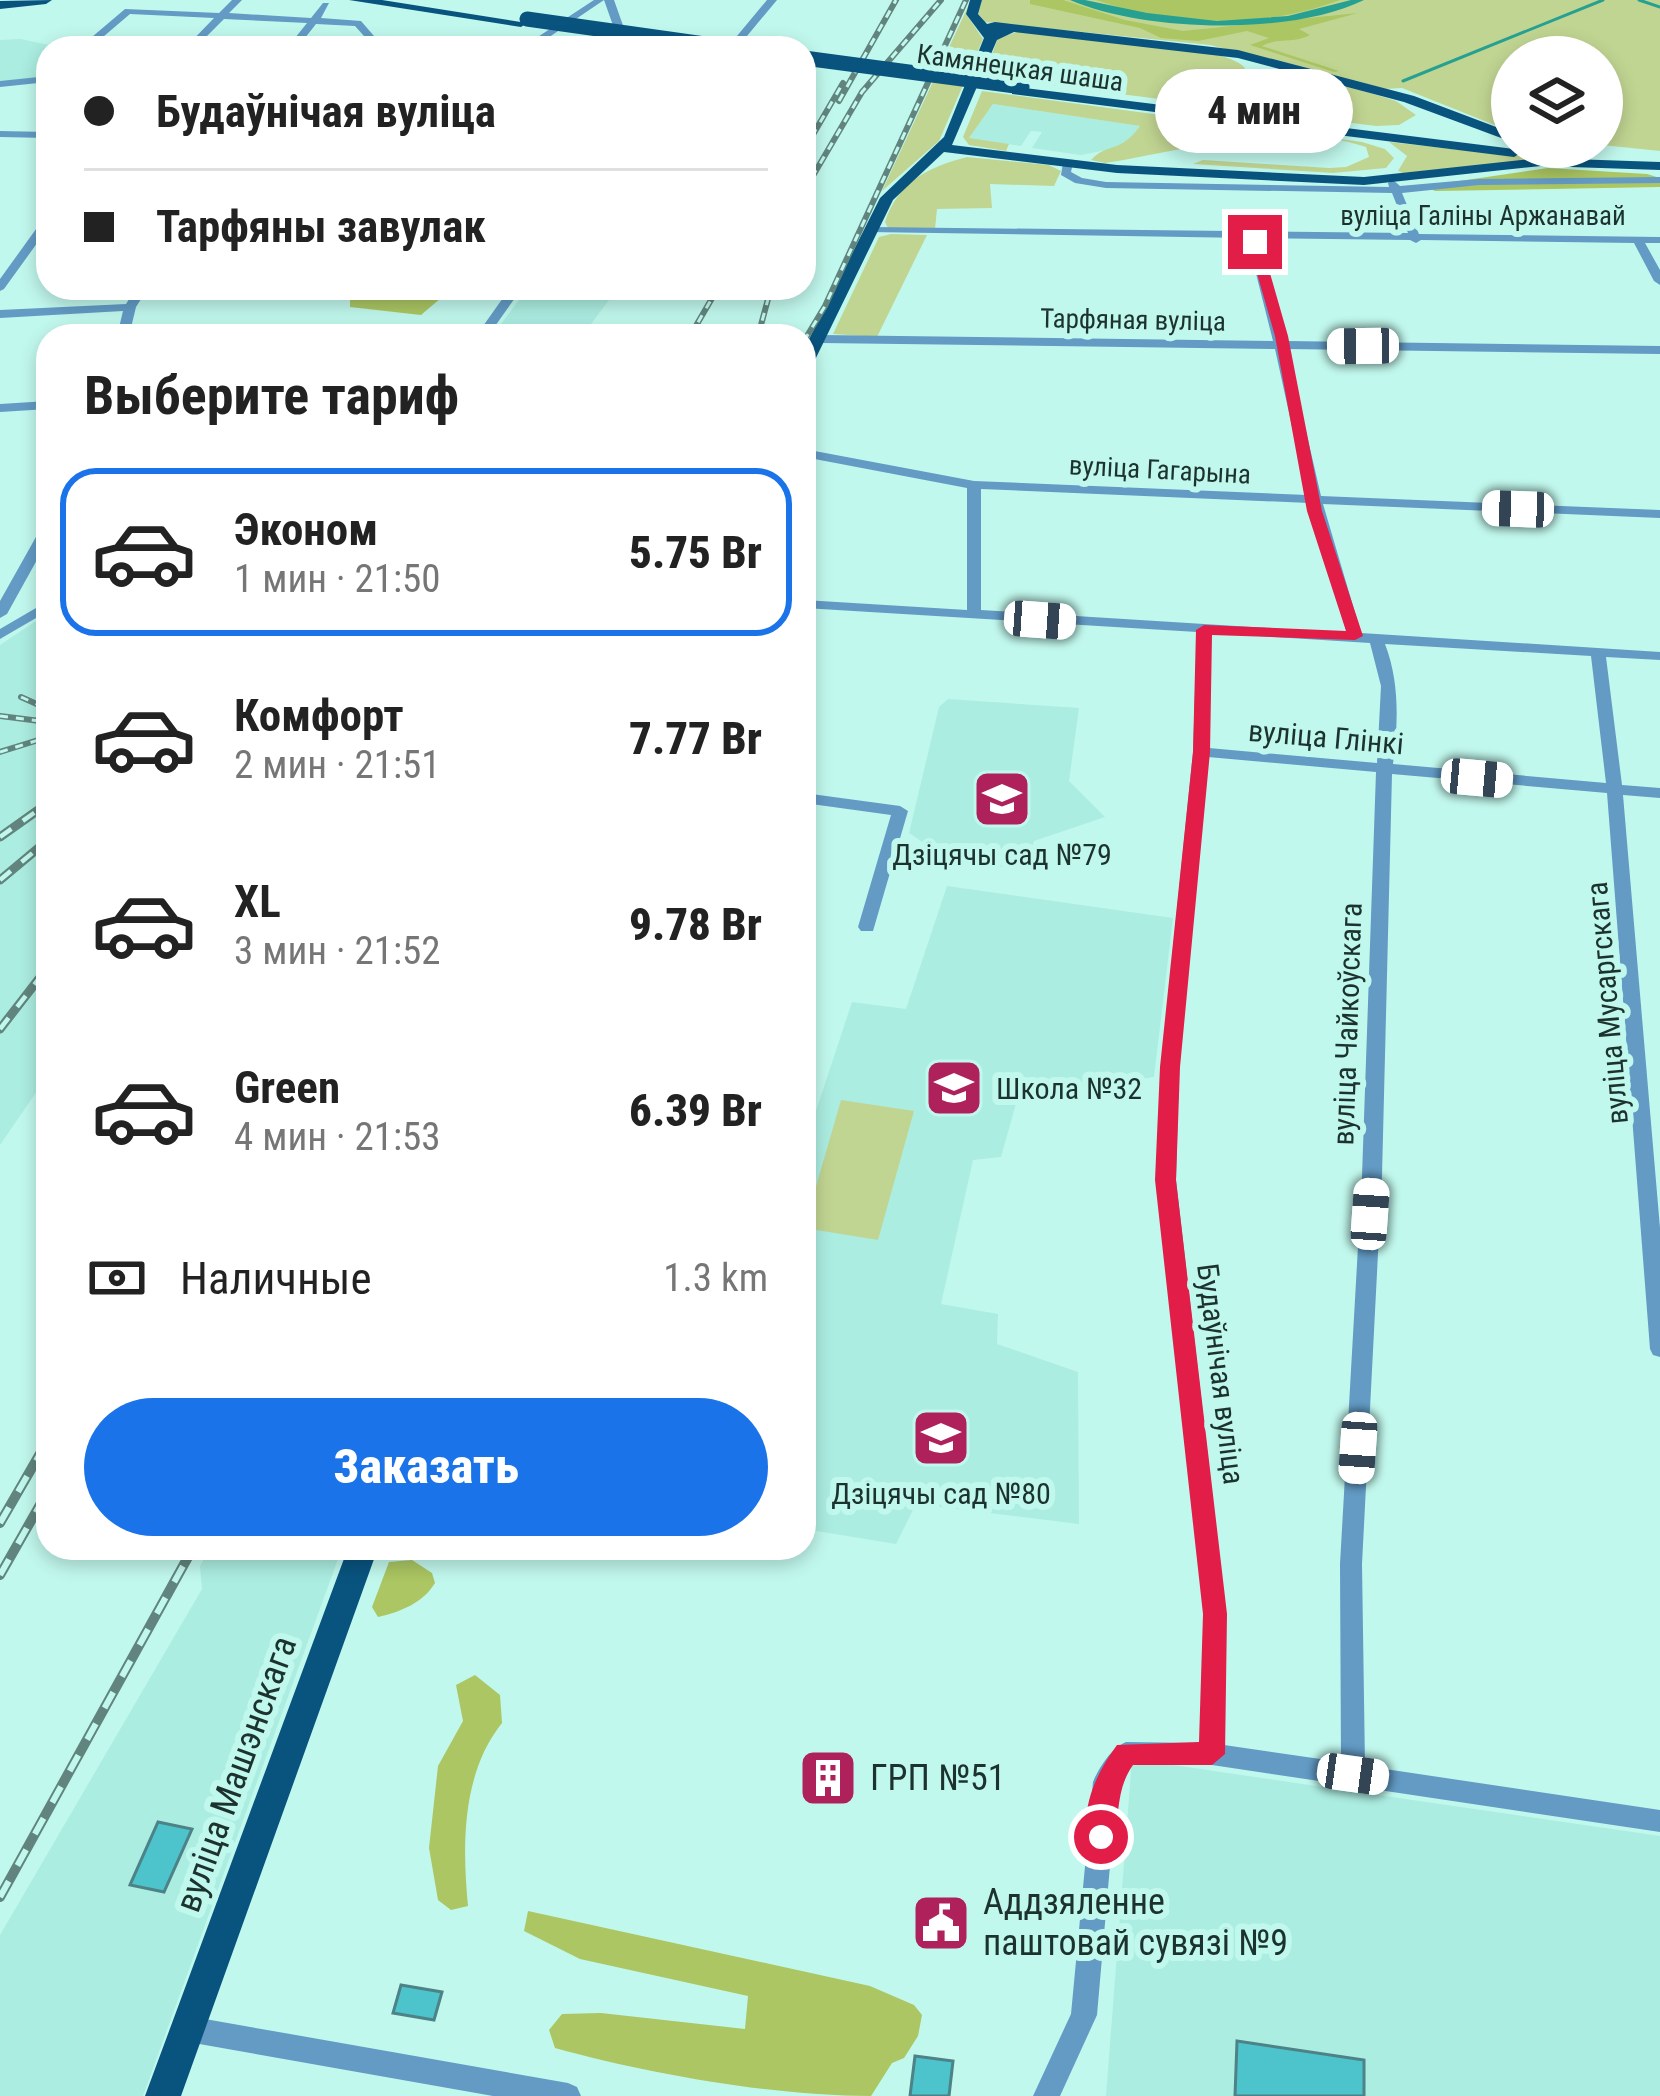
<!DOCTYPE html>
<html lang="ru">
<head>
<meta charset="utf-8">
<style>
	:root { --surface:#fff; --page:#f6f6f6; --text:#222; --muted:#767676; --line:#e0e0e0; --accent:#1a73e8 }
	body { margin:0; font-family:"Roboto Condensed",sans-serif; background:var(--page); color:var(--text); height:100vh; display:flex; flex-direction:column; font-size:45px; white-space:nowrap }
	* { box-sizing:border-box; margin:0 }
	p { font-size:39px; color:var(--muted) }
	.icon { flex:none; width:66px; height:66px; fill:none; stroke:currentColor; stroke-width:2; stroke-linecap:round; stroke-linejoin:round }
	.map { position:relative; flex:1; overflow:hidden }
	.drawer { position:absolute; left:36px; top:324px; width:780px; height:1236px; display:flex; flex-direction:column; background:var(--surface); border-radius:36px; box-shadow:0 6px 18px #0003 }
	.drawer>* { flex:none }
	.top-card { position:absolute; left:36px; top:36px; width:780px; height:264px; border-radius:36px; box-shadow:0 6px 18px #0003; display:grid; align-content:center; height:264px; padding:0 48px; background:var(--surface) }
	.tools { position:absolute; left:1491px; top:36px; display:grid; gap:24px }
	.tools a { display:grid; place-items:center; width:132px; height:132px; border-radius:50%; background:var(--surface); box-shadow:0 6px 18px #0003; font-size:60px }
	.end { position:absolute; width:54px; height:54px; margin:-27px; border:15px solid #e11d48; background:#fff; box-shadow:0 0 0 6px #fff }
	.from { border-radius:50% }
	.bubble { position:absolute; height:84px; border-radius:42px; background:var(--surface); box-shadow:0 6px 18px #0003; font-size:39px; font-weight:800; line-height:84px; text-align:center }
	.car { position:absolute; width:36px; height:72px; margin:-36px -18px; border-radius:15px; box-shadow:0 0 9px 3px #0007; background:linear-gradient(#fff 24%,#345 0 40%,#fff 0 76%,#345 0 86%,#fff 0) }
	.top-card b { display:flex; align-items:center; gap:42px; height:114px; font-size:45px }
	.top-card b+b { border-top:3px solid var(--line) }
	.top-card i { width:30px; height:30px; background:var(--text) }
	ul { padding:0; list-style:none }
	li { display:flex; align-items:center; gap:36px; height:168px; margin:0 24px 18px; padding:0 24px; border:6px solid transparent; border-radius:36px }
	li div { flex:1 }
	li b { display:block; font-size:45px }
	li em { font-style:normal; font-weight:800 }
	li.selected { border-color:var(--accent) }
	li>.icon { width:108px; height:108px; stroke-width:1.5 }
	h2 { padding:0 48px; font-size:54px; line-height:144px }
	.pay { display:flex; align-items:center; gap:30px; height:132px; padding:0 48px; font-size:45px }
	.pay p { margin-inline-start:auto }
	.primary-button { display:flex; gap:24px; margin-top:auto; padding:24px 48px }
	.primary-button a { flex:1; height:138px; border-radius:72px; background:var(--accent); color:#fff; font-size:48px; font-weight:800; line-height:138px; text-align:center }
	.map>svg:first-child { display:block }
</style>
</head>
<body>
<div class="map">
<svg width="1660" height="2096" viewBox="0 0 1660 2096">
	<rect width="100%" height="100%" fill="#c1f8ed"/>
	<path fill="#acede1" d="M21 39 63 48H48L45 79 0 81V40Z
		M993 104 1141 126 1122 147 1081 155 1032 148 1042 132 1031 131 1021 146 968 139Z
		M528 288H618L582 336H492Z
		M48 613V1075L0 1145V645Z
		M948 699 1079 708 1069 781 1105 817 1034 841 1025 870 949 860 909 833 939 707Z
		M947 886 1173 918 1154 1077 1017 1100 1001 1157 973 1160 941 1304 998 1314 997 1344 1078 1372 1079 1524 916 1504 896 1544 804 1529V1306L810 1284 804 1277V1147L852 1002 906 1009Z
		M210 1548H342L143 2096H0V1935L202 1589 200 1566Z
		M1132 1759 1660 1836V2096H1106Z"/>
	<path fill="#c1d592" d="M971 0 966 14 983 39 939 141 882 191Z
		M981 0H1660V151L1602 145V57H1512V132L1402 88 1384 89 1210 45 985 22 976 11Z
		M1020 31C1060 35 1224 42 1245 68L1224 91 1259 98 1257 102 1304 110 1348 86 1396 101 1416 115 1399 125 1376 126 992 78 998 66H1009L1012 59 991 57 998 38Z
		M982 91 1362 142 1385 149 1394 158 1386 168 1333 173 1193 164 1203 160 1329 168 1346 167 1369 157 1366 147C1283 119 1188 150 1105 163L1091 160C1108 142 1120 154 1140 126L993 104 969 138 1009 144 1006 151 969 145 963 137Z
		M1389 142 1543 159 1403 173 1398 171 1407 156Z
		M967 157 1049 165 1061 171 1054 186 990 184 992 208 937 209 935 229 888 228 885 222C898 182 928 167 967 157Z
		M891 234 927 235 877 337 833 334 879 237Z
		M841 1100 914 1111 878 1240 804 1228Z"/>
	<path fill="#abc662" d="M1030 0H1063L1125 20 1183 31 1358 13 1299 29 1310 35C1294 44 1278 37 1262 46L1339 71 1334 72 1250 45 1269 38 1247 31 1198 41 1161 38 1140 28 1030 4Z
		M1096 0H1340C1263 29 1174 27 1096 0Z
		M1548 168 1647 174 1660 178V187L1435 191 1425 186Z
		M355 288 429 291 441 298 421 315 350 307V292Z
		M412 1560 432 1573 435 1583C423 1603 400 1612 378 1617L372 1607 389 1562Z
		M475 1675 500 1695 502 1723C462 1773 462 1844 468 1906L451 1910 438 1900 429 1848 438 1766 463 1721 456 1685Z
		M528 1911 870 1986 914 2005 922 2015 918 2036 904 2058 892 2063 871 2096C773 2096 649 2074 555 2048L549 2030 562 2014 601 2013 745 2029 748 1996 580 1959 524 1931Z"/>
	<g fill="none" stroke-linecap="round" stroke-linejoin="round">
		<path stroke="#28a091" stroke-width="3" d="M1639 0 1660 7
			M1403 81 1603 0"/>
		<path fill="#28a091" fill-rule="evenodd" d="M1070 0H1085L1147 13 1217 21 1288 16 1351 0H1364C1291 36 1144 32 1070 0Z"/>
	</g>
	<path fill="#4dc3cb" stroke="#4d8287" stroke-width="3" d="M158 1822 192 1829 164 1892 130 1885Z
		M401 1985 442 1992 434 2020 393 2013Z
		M1237 2041 1364 2060V2096H1235Z
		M915 2056 953 2061 949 2096H910Z"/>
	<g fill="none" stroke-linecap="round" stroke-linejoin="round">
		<path fill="#639bc5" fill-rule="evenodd" d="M232 0H242L229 13 311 18 323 3H329L321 18 361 21 374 36V48H364V36L355 26 316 24 297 48H287L307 23 224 19 195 48H185L214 18 130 14 90 48H79L125 9 219 13Z
			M594 0H614L631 48H621L604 0 533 48H521Z
			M767 0H777L737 48H727Z
			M48 76V82L0 87V81Z
			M0 131 48 132V138L0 137Z
			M1068 160 1073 163 1071 172 1082 178 1106 182 1389 187 1388 183 1393 180 1400 186 1479 179 1660 177V183L1479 185 1402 193 1419 234 1660 237V243H1645L1660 270V285L1654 281 1634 243 1421 240 1416 243 1410 240 1259 238 1286 341 1660 346V354L1287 349 1321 496 1660 510V518L1323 504 1361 633 1660 652V660L1606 657 1622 785 1660 788V798L1623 795 1660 1228V1357L1653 1355 1650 1349 1607 793 1392 774 1382 1176 1362 1564 1365 1766 1660 1810V1832L1212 1765 1132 1764 1117 1785 1097 2015 1060 2096H1033L1071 2014 1093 1782C1099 1768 1111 1748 1126 1742L1200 1743 1204 1614 1156 1180 1161 1067 1193 752 1197 632 804 608V600L967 610V488L804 457V449L974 481 1307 495 1275 349 821 343 815 339 821 335 1273 341 1247 238 869 232V228L873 227 1408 233 1392 193 1106 188 1075 183 1061 175 1063 163ZM981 489 1309 503 1347 633 981 610ZM1211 633 1370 643 1381 686 1377 763 1209 748ZM1385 644 1591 656 1606 783 1393 764C1398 724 1400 683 1385 644ZM1208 757 1376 772 1362 1176 1340 1564 1341 1762 1224 1745 1226 1614 1176 1180 1179 1067Z
			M48 217V228L4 289 0 291V279L44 218Z
			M136 288H148L136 307 129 336H117L123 311 0 318V310L126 304Z
			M510 288H522L488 336H476Z
			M48 401V409L0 412V404Z
			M48 524V540L7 614 0 618V601L41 528Z
			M48 601V611L0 639V629Z
			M804 793 900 806 908 811 873 931H861L858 927 891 815 804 803Z
			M188 2016 568 2083 577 2087 581 2096H493L188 2042 179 2038 175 2029 179 2020Z"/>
		<path fill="#09547f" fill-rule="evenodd" d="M52 0 46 4 0 9V1Z
			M349 0H382L527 23 521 27Z
			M970 0H982L978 14 987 24 995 22 1238 50 1414 96 1512 133V142L1404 102 1238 58 1014 32 997 40 952 145 1117 165 1364 177 1541 158 1660 162V170L1541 166 1364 185 1117 173 944 152 893 200 812 366 804 371V349L880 198 944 137 984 38 966 14Z
			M1017 87 1514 149 1521 153 1514 157 1012 94V88Z
			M348 1548H378L181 2096H145Z"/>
		<g stroke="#61857e" stroke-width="6">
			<path id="rail-far2" d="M839 101 896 0
				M804 150 843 83
				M804 191 862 92 941 0
				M690 336 718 288
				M758 336 771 288
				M804 341 825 306 966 0
				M21 697 48 709
				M0 716 48 722
				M0 752 48 737"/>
		</g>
		<g stroke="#61857e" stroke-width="9">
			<path id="rail-far1" d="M0 837 48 803
				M0 880 48 840
				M0 1029 48 967"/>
		</g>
		<g stroke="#61857e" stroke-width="10">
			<path id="rail" d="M0 1523 48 1440
				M0 1575 48 1491
				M0 1897 193 1548"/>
		</g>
		<use href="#rail-far2" stroke="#c1f8ed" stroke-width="3" stroke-dasharray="8" stroke-linecap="butt"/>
		<use href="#rail-far1" stroke="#c1f8ed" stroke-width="4.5" stroke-dasharray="14" stroke-linecap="butt"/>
		<use href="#rail" stroke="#c1f8ed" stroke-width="6" stroke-dasharray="18" stroke-linecap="butt"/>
		<path stroke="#09547f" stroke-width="15" d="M527 19 733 48
			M804 58 1022 87"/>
	</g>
	<path fill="#e11d48" d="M1255 238 1261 242 1288 336 1322 511 1363 636 1355 640 1212 635 1210 752 1180 1067 1176 1180 1227 1614 1225 1754 1212 1765H1133C1114 1792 1122 1817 1110 1846L1101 1849 1091 1846C1077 1812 1097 1772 1117 1745L1199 1742 1203 1614 1155 1180 1160 1067 1193 752 1196 630 1204 625 1346 631 1307 511 1275 336 1248 242Z"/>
	<defs>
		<g id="school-square" transform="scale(3)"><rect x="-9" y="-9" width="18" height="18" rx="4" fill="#ae215b" stroke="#c1f8ed"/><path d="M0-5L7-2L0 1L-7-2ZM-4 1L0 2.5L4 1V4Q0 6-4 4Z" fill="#fff"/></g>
		<g id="building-square" transform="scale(3)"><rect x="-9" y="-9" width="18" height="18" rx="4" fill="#ae215b" stroke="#c1f8ed"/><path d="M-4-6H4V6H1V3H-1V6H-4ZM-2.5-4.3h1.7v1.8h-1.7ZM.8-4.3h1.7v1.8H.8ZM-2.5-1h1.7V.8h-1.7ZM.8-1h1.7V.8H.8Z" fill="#fff"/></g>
		<g id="civic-square" transform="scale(3)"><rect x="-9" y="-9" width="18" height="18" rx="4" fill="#ae215b" stroke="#c1f8ed"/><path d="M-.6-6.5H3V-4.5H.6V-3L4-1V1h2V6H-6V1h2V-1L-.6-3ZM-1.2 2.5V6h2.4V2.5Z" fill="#fff"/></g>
	</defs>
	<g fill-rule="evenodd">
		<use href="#school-square" x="1002" y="799"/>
		<use href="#school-square" x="954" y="1088"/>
		<use href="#school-square" x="941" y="1438"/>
		<use href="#building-square" x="828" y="1778"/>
		<use href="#civic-square" x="941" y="1923"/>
	</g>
	<g text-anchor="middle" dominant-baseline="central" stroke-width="12" stroke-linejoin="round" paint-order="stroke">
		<g font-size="27" fill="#1c322e" stroke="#c1f8ed">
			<text transform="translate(1020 68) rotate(8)">Камянецкая шаша</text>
			<text x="1483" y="216">вуліца Галіны Аржанавай</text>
			<text transform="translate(1133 320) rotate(1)">Тарфяная вуліца</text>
			<text transform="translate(1160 470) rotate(3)">вуліца Гагарына</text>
		</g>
		<g font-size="30" fill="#1c322e" stroke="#c1f8ed">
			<text transform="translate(1326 737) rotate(5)">вуліца Глінкі</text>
			<text transform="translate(1607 1003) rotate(-95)">вуліца Мусаргскага</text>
			<text transform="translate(1347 1024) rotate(-88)">вуліца Чайкоўскага</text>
			<text transform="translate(1221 1374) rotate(83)">Будаўнічая вуліца</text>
		</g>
		<g font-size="30" fill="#1c322e" stroke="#c1f8ed">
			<text x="1002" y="854">Дзіцячы сад №79</text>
			<text x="996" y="1088" text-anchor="start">Школа №32</text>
			<text x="941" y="1493">Дзіцячы сад №80</text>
		</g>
		<g font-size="36" fill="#1c322e" stroke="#c1f8ed">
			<text transform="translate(236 1774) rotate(-70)">вуліца Машэнскага</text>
		</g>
		<g font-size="36" fill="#1c322e" stroke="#c1f8ed" text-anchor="start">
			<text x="870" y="1778">ГРП №51</text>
			<text x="983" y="1902">Аддзяленне<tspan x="983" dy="41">паштовай сувязі №9</tspan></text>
		</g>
	</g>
</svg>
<div class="tools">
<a><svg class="icon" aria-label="layers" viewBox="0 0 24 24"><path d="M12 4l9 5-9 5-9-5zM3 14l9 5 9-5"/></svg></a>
</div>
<i class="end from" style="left:1101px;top:1837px"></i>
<i class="end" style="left:1255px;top:242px"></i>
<div class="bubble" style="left:1155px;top:69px;width:198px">4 мин</div>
<i class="car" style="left:1363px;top:346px;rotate:269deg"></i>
<i class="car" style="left:1518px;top:509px;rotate:272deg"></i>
<i class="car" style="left:1040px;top:620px;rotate:94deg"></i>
<i class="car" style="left:1477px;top:778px;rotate:95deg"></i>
<i class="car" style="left:1370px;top:1214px;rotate:4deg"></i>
<i class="car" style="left:1358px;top:1448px;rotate:184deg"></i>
<i class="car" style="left:1353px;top:1774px;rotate:98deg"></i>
<div class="top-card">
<b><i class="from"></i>Будаўнічая вуліца</b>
<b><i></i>Тарфяны завулак</b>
</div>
<section class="drawer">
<h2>Выберите тариф</h2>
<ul>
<li class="selected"><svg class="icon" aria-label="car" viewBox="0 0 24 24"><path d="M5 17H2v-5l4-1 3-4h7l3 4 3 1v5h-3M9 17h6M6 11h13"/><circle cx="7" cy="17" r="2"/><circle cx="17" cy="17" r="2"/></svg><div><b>Эконом</b><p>1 мин · 21:50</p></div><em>5.75 Br</em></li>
<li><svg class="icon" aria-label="car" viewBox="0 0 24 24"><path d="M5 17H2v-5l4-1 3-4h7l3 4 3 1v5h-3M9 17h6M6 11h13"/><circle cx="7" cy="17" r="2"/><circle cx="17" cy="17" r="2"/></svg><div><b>Комфорт</b><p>2 мин · 21:51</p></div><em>7.77 Br</em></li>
<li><svg class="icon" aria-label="car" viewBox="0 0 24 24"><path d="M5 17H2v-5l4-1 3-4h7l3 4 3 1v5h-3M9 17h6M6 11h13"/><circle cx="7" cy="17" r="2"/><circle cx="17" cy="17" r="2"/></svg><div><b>XL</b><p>3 мин · 21:52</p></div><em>9.78 Br</em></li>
<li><svg class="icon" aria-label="car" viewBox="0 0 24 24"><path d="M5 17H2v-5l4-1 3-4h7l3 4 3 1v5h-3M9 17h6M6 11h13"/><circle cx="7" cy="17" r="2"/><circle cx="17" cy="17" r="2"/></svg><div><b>Green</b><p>4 мин · 21:53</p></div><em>6.39 Br</em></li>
</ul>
<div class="pay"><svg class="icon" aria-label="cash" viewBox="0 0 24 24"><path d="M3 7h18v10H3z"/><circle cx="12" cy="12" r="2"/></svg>Наличные<p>1.3 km</p></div>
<div class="primary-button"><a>Заказать</a></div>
</section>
</div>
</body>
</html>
